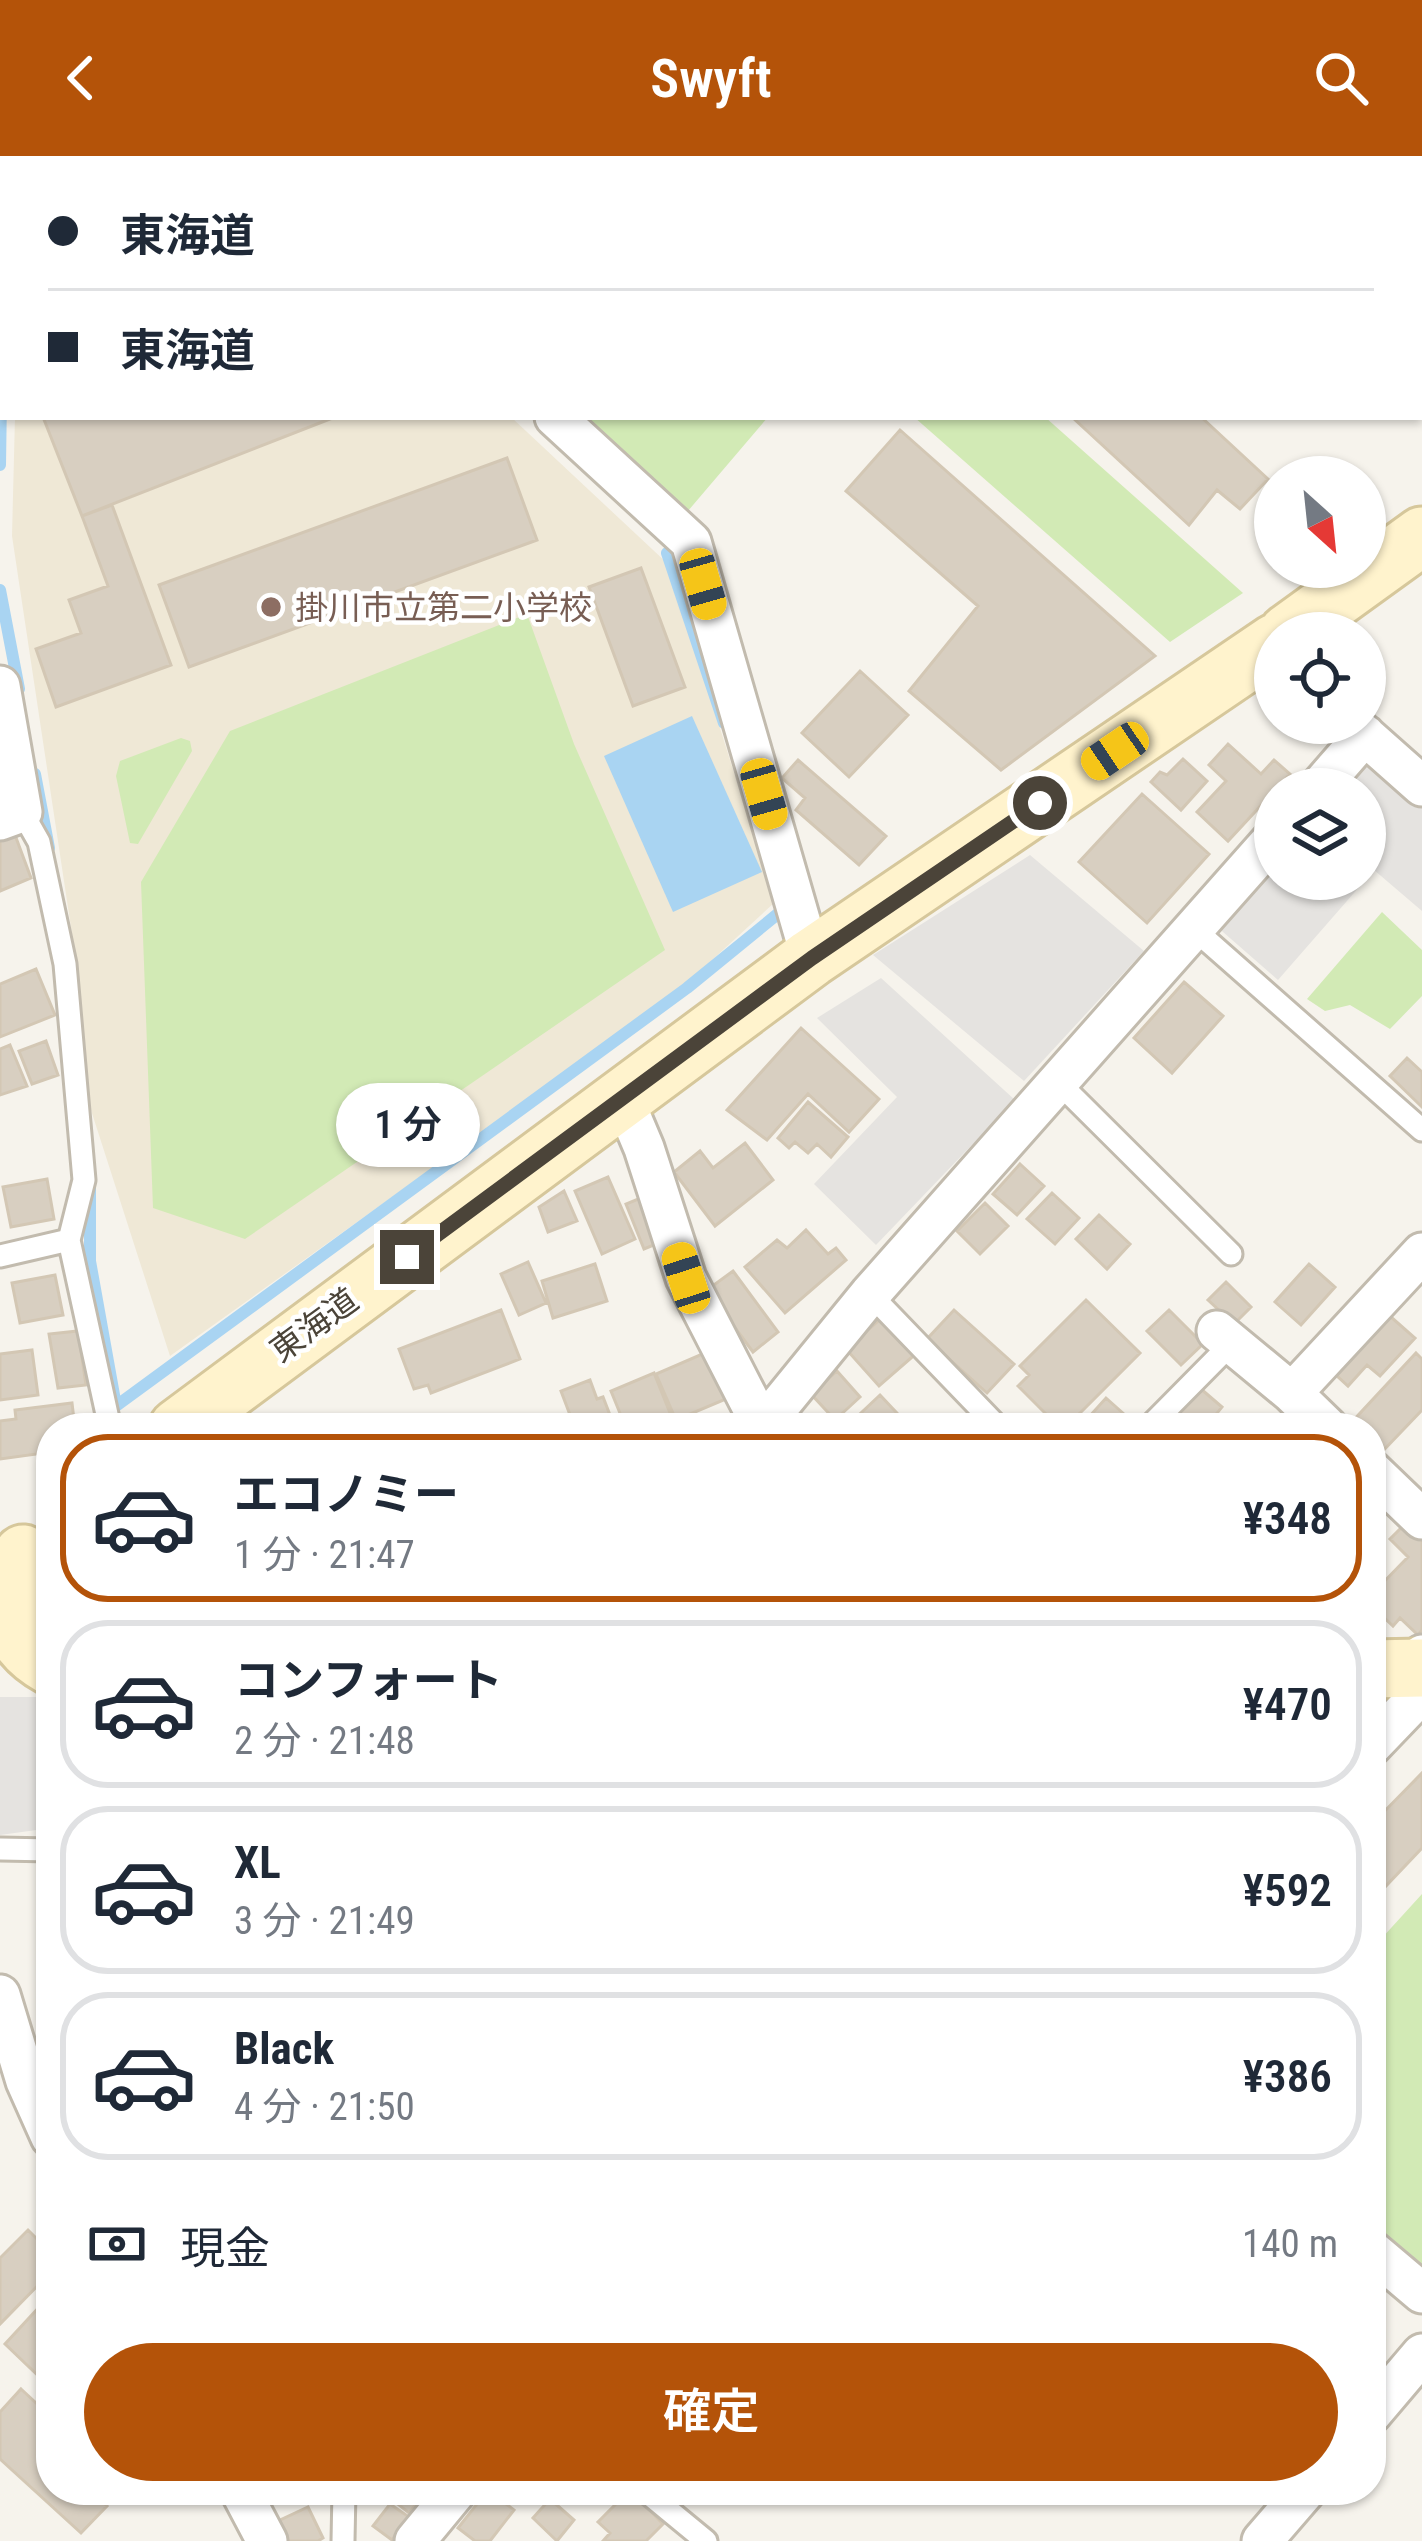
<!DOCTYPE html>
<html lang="ja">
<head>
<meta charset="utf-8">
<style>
	:root { --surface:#fff; --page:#f2f2f3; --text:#1f2937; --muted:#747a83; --line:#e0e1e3; --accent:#b45309 }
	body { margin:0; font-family:"Roboto Condensed","Noto Sans JP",sans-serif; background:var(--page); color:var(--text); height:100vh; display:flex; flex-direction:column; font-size:45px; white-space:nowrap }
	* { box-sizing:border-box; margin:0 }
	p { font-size:39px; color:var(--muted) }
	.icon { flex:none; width:66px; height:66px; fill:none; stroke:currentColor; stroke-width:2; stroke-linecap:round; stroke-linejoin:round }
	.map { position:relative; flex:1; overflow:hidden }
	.details { position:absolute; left:36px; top:1257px; width:1350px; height:1092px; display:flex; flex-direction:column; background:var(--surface); border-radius:48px; box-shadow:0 3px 9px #0004 }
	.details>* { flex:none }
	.hud { position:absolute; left:0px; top:0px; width:1422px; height:264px; box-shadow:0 3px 9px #0004; display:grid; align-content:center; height:264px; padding:0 48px; background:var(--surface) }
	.needle { width:78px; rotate:153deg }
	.tools { position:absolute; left:1254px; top:300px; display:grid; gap:24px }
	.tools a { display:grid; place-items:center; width:132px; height:132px; border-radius:50%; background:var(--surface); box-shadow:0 3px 9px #0004; font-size:60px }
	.end { position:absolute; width:54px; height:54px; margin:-27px; border:15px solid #4b4439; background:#fff; box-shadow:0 0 0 6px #fff }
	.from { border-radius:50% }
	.bubble { position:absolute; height:84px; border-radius:42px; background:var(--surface); box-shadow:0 3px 9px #0004; font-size:39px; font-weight:600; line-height:84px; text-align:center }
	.car { position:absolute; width:36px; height:72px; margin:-36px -18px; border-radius:15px; box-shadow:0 0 9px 3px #0007; background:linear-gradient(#f5c518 24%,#345 0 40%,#f5c518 0 76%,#345 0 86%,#f5c518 0) }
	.hud b { display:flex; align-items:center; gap:42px; height:114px; font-size:45px }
	.hud b+b { border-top:3px solid var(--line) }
	.hud i { width:30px; height:30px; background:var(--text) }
	ul { padding:21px 0 0; list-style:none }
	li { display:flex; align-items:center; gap:36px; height:168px; margin:0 24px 18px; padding:0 24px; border:6px solid var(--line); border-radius:48px }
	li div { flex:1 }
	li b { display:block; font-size:45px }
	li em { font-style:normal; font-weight:600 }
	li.on { border-color:var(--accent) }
	li>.icon { width:108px; height:108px; stroke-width:1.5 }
	.pay { display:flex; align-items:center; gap:30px; height:132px; padding:0 48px; font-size:45px }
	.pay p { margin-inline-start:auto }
	.button { display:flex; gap:24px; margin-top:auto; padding:24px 48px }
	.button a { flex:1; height:138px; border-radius:72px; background:var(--accent); color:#fff; font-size:48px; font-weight:600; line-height:138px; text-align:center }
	header { display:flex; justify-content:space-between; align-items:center; height:156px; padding:0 48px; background:var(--accent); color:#fff; font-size:54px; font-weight:600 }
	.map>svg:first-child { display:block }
</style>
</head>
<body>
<header><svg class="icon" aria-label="back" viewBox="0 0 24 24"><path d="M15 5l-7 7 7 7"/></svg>Swyft<svg class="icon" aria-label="search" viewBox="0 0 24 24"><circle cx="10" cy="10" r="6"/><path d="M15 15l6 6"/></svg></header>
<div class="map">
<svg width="1422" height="2385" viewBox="0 0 1422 2385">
	<rect width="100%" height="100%" fill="#f6f3ec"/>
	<path fill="#efe8d6" d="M15 261H511L668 408 775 746 674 839 170 1200 90 951 75 798 12 380Z"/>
	<path fill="#d2eab5" d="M578 261H768L682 362Z
		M914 261H1045L1243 437 1170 486Z
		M527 458 574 588 665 794 245 1083 153 1052 141 726 230 575Z
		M181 582 190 585 192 595 138 688 130 687 116 620 120 605Z
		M1382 756 1422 794V840L1390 873 1350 849 1325 855 1307 843Z
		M1422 1738V2120L1371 2074V1794Z"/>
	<path fill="#e5e3e0" d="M1366 596 1422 645V755L1374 714 1278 824 1215 769 1275 700V723H1365V633H1334Z
		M1030 699 1144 795 1024 925 873 799Z
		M881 822 1015 944 876 1089 814 1028 897 941 817 862Z
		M0 1541H49L51 1672 0 1679Z"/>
	<path fill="#a9d4f2" d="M692 560 762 716 673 756 604 600Z"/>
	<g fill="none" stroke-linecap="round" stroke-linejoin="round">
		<path stroke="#a9d4f2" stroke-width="12" d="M0 309 3 108
			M667 397 724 567
			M0 434 19 533
			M35 618 49 692
			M90 1027V1105L116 1250 687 832 785 752 783 746"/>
	</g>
	<path fill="#d8cfc1" stroke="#d3c7b4" stroke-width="3" d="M43 261H335L82 360Z
		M1072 261H1201L1268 323 1240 353 1217 334 1189 369Z
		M900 274 1155 500 1001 614 909 535 978 450 846 335Z
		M507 302 537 384 189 511 159 429Z
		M112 349 171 509 56 551 36 493 81 477 69 444 108 430 82 360Z
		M641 412 685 531 633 550 589 431Z
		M860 515 908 559 849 621 802 577Z
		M1228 588 1261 618 1274 604 1290 618 1228 685 1197 656 1226 625 1209 609Z
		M1183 603 1207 625 1181 654 1151 626 1160 616 1167 619Z
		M798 604 886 680 859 709 796 654 805 642 782 622Z
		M1142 638 1209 698 1147 767 1079 706Z
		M15 679 31 722 0 735V684Z
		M36 813 55 859 0 881V828Z
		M1184 826 1223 860 1172 917 1134 882Z
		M801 872 879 943 849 976 808 938 767 984 727 954Z
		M46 885 58 919 32 928 19 895Z
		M10 889 27 930 0 939V893Z
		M1407 902 1422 916V951L1390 920Z
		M808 946 848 981 831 1001 817 988 808 997 795 986 789 992 778 982Z
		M745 987 773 1024 715 1070 674 1016 700 995 713 1012Z
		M1020 1008 1044 1030 1017 1059 993 1038Z
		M608 1021 635 1083 602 1098 575 1035Z
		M47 1023 54 1063 11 1071 3 1031Z
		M564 1035 577 1065 548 1076 539 1051Z
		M1052 1037 1079 1062 1055 1088 1027 1063Z
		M648 1039 666 1084 644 1093 626 1048Z
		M985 1047 1008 1070 980 1098 957 1075Z
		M1099 1059 1130 1088 1107 1113 1076 1083Z
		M806 1074 828 1098 836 1092 846 1104 785 1157 745 1111 777 1084 787 1092Z
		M528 1106 546 1147 519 1159 501 1118Z
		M595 1108 607 1145 553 1162 542 1125Z
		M1309 1108 1335 1131 1301 1169 1275 1146Z
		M733 1115 778 1176 753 1196 707 1134Z
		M55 1119 63 1159 20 1167 12 1127Z
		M1226 1126 1251 1151 1234 1168 1208 1144Z
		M1086 1144 1140 1197 1065 1272H1060L1018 1230 1029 1219 1020 1210Z
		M501 1154 520 1203 431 1237 428 1229 414 1233 399 1193Z
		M954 1154 1014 1208 987 1237 927 1183Z
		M1169 1154 1203 1188 1181 1209 1147 1175Z
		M1383 1154 1415 1182 1380 1220 1367 1209 1348 1230 1324 1208Z
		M886 1158 919 1195 879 1230 846 1193Z
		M78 1175 86 1229 58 1232 49 1178Z
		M32 1194 38 1239 0 1244V1198Z
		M707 1196 726 1243 676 1264 656 1218Z
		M1416 1197 1422 1203V1254L1380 1298 1371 1290V1272H1352L1349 1269Z
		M837 1215 860 1241 835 1264 811 1238Z
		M654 1217 672 1262 647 1272H626L611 1235Z
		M590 1224 597 1243 603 1241 615 1272H575L561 1235Z
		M1194 1227 1222 1251 1205 1272H1184L1168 1258Z
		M880 1239 911 1272H845Z
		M1106 1242 1134 1267 1129 1272H1079Z
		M72 1247 75 1272H51V1296L0 1303V1265L16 1263 15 1254Z
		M1409 1364 1422 1376V1474L1418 1479 1400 1462 1393 1470 1371 1449V1439L1408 1401 1390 1383Z
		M1422 1617V1692L1384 1732 1371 1719V1669Z
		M28 2074 51 2097V2116L0 2168V2102Z
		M42 2148 51 2157V2232L5 2188Z
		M21 2233 51 2261V2334H94L92 2336 107 2350 81 2377 0 2303V2256Z
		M394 2334H412L421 2342 409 2357 389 2341Z
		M488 2334 514 2354 490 2385H475L458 2372Z
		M630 2334 663 2368 646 2385H603L610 2377 598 2366Z
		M550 2343 574 2364 557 2385 533 2362Z
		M390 2348 409 2361 392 2384 373 2370Z
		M308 2351 323 2382 318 2385H285L276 2366Z"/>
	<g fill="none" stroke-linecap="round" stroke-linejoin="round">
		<g stroke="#c2bbae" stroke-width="27">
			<path id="lane" d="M22 656 39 686 65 808 84 1024 69 1084
				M1194 773 1422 974
				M1058 926 1231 1098
				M0 1100 69 1084 110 1272
				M870 1138 999 1272
				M1148 1272 1232 1187
				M0 1693 51 1694
				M644 2334 706 2385
				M343 2385 344 2334"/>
		</g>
		<g stroke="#c2bbae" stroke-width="45">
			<path id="street" d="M289 0 290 3
				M83 3 87 0
				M0 57 3 55
				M555 261 691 386 811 802
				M0 530 22 656 0 664
				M1351 567 1422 630
				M1318 633 1365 579
				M623 942 644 992 686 1122 762 1270
				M1217 1175 1292 1237 1328 1272
				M1292 1237 1422 1097
				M761 1272 870 1138 1275 681
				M1371 1314 1422 1363
				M1371 1590 1417 1542 1411 1512 1422 1499
				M0 1839 26 1925 51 1981
				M1371 2094 1422 2137
				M1371 2258 1422 2198
				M240 2334 267 2385
				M415 2385 457 2334
				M1262 2385 1306 2334"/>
		</g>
		<g stroke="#d6c79b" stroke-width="63">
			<path id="secondary" d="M1261 0 1264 3
				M1419 138 1422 141
				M1288 477 1422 380
				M178 1272 811 802 1275 487
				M23 1398C0 1442 4 1484 51 1510
				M1371 1513 1422 1512"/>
		</g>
		<use href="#lane" stroke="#fff" stroke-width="21"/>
		<use href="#street" stroke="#fff" stroke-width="39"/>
		<use href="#secondary" stroke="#fff3cd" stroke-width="57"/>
	</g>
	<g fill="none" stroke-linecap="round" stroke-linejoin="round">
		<path stroke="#4b4439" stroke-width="15" d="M407 1101 812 802 1040 647"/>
	</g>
	<circle fill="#8d6e63" stroke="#fff" stroke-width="4.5" cx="271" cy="451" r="12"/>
	<g text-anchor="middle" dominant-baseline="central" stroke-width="9" stroke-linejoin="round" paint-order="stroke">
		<g font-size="33" fill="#785e54" stroke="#fff" text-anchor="start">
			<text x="295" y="451">掛川市立第二小学校</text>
		</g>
		<g font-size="33" fill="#4b4439" stroke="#fff">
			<text transform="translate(314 1169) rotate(-36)">東海道</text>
		</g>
	</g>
</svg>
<div class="tools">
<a><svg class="needle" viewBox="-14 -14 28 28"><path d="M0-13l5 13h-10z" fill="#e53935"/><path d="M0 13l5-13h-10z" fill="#747a83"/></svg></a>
<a><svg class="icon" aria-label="locate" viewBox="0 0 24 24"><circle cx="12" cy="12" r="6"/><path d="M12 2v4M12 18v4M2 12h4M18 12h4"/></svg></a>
<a><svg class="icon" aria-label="layers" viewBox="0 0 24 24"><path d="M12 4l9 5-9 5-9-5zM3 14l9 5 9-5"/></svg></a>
</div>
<i class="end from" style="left:1040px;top:647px"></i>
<i class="end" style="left:407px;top:1101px"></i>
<div class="bubble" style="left:336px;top:927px;width:144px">1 分</div>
<i class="car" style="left:703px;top:428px;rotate:164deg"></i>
<i class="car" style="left:1115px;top:595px;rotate:236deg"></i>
<i class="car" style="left:764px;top:638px;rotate:164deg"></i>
<i class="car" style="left:686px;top:1122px;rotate:342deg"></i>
<div class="hud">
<b><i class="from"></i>東海道</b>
<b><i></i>東海道</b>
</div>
<section class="details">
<ul>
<li class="on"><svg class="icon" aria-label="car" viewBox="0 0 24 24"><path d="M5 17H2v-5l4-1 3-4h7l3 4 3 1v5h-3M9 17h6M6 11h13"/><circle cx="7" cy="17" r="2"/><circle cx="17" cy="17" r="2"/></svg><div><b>エコノミー</b><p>1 分 · 21:47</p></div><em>¥348</em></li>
<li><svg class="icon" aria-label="car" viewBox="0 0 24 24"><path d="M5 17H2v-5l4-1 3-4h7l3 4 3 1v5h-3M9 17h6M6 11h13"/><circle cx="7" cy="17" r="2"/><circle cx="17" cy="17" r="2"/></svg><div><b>コンフォート</b><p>2 分 · 21:48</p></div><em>¥470</em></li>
<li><svg class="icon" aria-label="car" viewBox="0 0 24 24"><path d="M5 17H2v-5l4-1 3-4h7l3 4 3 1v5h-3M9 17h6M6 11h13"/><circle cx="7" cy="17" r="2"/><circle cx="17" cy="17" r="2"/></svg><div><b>XL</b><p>3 分 · 21:49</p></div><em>¥592</em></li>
<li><svg class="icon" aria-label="car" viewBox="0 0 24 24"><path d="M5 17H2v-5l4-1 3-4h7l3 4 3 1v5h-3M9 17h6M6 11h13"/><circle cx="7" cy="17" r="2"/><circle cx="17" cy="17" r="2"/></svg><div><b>Black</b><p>4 分 · 21:50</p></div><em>¥386</em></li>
</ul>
<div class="pay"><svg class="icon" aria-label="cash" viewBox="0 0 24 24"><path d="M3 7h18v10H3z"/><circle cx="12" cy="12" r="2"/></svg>現金<p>140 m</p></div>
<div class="button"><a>確定</a></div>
</section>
</div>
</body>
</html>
